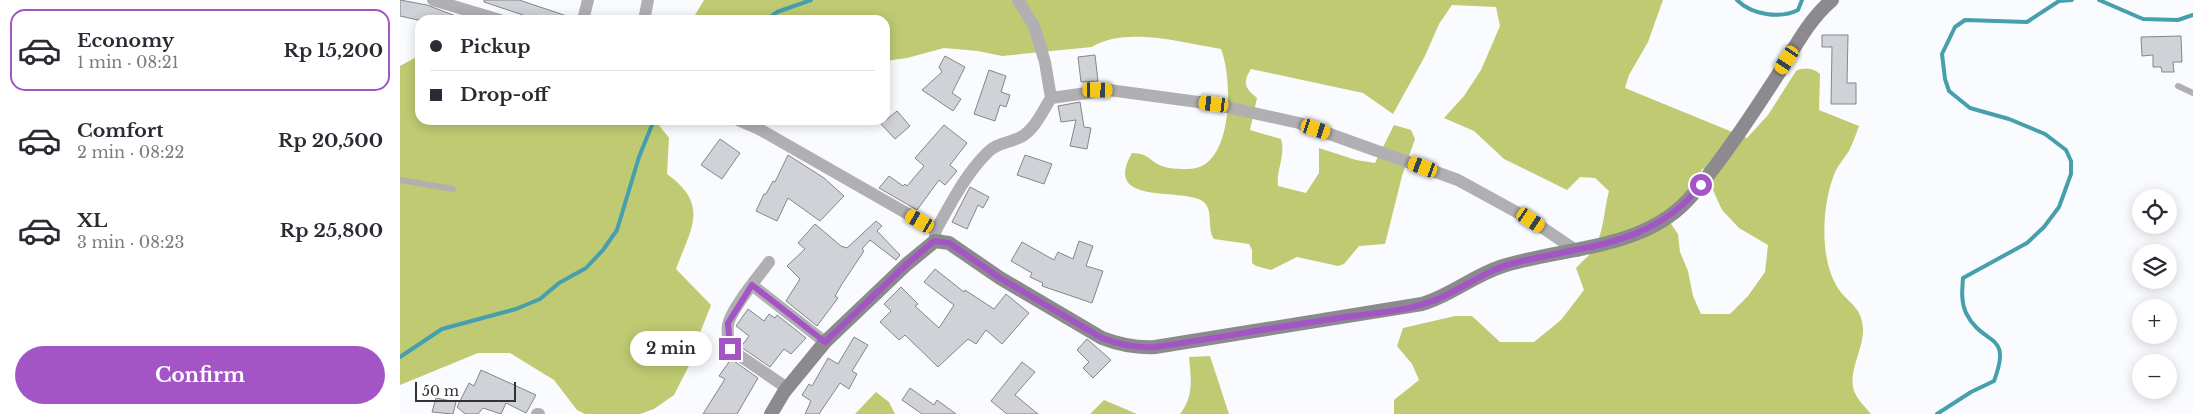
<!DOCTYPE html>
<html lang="en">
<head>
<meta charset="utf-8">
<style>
	:root { --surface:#fff; --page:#f7f7f7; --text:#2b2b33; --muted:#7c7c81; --line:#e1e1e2; --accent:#a355c6 }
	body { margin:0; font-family:"Libre Baskerville",serif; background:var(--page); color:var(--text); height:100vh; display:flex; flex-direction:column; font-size:19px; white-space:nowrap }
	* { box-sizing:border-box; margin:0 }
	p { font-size:16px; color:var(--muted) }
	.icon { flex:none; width:28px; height:28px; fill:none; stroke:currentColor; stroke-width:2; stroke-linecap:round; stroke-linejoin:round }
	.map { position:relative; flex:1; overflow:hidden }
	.drawer { display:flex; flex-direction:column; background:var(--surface); width:400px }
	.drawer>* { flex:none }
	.hud { position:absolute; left:15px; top:15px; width:475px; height:110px; border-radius:15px; box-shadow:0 2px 12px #0003; display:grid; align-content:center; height:110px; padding:0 15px; background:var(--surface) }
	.fabs { position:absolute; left:1732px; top:189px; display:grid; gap:10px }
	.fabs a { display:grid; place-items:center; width:45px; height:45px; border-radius:50%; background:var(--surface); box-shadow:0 2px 12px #0003; font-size:25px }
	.scale { position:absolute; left:15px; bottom:12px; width:101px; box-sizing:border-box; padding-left:5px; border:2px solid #323335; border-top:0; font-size:14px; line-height:18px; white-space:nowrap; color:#323335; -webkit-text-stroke:4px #fff; paint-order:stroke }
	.end { position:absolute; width:22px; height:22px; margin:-11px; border:6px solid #a355c6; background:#fff; box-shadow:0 0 0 2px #fff }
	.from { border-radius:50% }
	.bubble { position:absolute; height:35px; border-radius:18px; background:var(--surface); box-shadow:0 2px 12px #0003; font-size:16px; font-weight:800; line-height:35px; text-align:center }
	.car { position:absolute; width:15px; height:30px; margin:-15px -8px; border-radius:6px; box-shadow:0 0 4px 1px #0007; background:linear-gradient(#f5c518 24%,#345 0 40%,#f5c518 0 76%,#345 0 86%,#f5c518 0) }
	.hud b { display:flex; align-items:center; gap:18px; height:48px; font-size:19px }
	.hud b+b { border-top:1px solid var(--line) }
	.hud i { width:12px; height:12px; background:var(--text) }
	ul { padding:9px 0 0; list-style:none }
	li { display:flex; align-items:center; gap:15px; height:82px; margin:0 10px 8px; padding:0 5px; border:2px solid transparent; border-radius:15px }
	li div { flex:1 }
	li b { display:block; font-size:19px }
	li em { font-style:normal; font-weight:800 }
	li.selected { border-color:var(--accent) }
	li>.icon { width:45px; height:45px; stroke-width:1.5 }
	.button { display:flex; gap:10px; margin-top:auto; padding:10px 15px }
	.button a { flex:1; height:58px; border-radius:30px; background:var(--accent); color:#fff; font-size:20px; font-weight:800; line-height:58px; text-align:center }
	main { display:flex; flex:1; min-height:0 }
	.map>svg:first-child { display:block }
</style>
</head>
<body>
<main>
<section class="drawer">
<ul>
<li class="selected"><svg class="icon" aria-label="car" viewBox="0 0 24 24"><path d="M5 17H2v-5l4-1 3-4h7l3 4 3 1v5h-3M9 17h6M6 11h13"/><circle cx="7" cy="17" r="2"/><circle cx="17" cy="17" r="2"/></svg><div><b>Economy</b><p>1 min · 08:21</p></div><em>Rp 15,200</em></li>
<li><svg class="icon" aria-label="car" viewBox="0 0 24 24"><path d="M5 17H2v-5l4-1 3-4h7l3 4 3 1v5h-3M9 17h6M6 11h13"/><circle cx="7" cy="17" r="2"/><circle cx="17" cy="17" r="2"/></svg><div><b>Comfort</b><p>2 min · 08:22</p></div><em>Rp 20,500</em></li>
<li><svg class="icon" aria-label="car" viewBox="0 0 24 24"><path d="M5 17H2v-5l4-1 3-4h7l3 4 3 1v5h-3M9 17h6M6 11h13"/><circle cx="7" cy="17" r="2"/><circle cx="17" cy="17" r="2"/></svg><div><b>XL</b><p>3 min · 08:23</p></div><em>Rp 25,800</em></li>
</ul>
<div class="button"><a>Confirm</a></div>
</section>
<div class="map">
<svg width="1793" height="414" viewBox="0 0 1793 414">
	<rect width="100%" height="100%" fill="#fafbff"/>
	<path fill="#bfca73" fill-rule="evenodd" d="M304 0H1263L1248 42 1229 75 1225 88 1347 138 1368 115 1396 71C1404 67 1413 68 1420 74L1419 110 1459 126C1456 134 1453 143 1449 151 1445 157 1440 163 1436 170 1422 201 1419 255 1436 285 1446 303 1462 305 1463 329 1464 349 1446 374 1455 393 1458 400 1466 408 1471 414H994V400L1019 380 1012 364 997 346 1003 328 1055 316H1072L1100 342H1134L1161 320 1184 290 1176 268C1182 261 1191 255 1195 247 1204 231 1204 209 1209 191L1195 178 1180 177 1167 190 1104 159 1074 131 1044 118 1064 96 1081 70 1100 26 1096 7 1052 5 1039 24 1025 56 993 114 963 93 851 69C842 83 845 88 857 98L850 130 881 139C886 155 876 170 878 186L906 193 919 173V148L956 160 975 163 994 125 1011 130 1015 139 1002 176 985 244 959 246 944 264 938 266 897 257 871 270 856 266 852 263V250L849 244 814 239C806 228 815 208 801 200 778 188 702 205 732 153 751 154 747 160 762 166 769 169 781 169 788 169 834 170 833 78 821 49 784 43 725 26 692 47L602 56 578 51 544 48 507 58 485 61V20H292ZM1303 168 1322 210 1339 228 1368 245 1365 272 1348 296 1330 314H1301L1293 296 1288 271 1280 252 1278 234 1263 212C1281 200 1292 187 1303 168Z
		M20 55V120H255L269 138 267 174C310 205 291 228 276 269L311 305 298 338 297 350 274 395 254 409 240 414H185L177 410 154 380 110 353H78L0 385V66Z
		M810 356 829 414H780C794 397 791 378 789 357Z
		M476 392 489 402 495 414H455Z
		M704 400 737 414H690Z"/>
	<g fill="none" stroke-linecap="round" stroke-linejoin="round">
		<path stroke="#469fac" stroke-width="4" d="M1337 0C1352 15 1380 19 1398 10L1402 0
			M1699 0 1743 19 1778 20 1793 15
			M366 20 377 12 411 0
			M0 357 42 329 116 309 140 299 159 283 186 268 203 250 217 230 239 157 254 120
			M1537 414 1571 392 1594 381C1613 331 1583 347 1566 313 1561 302 1562 291 1563 278L1627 243 1644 227 1659 207 1671 174V161L1666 150 1645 134 1609 119 1570 108 1549 91 1545 79 1542 54 1555 27 1565 20 1627 22 1659 1 1672 0"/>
	</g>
	<path fill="#d0d2d8" stroke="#84868c" d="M0 0 27 5 66 20H18L0 16Z
		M84 0H119L173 18V20H138L84 2Z
		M1422 35H1448L1447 83H1456V104H1431L1432 47H1422Z
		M1781 36 1782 62H1773L1774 72H1762L1761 67H1753V55L1742 56 1741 37Z
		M695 55 698 81 681 82 678 57Z
		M545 56 565 67 552 93 561 99 553 111 522 90 542 72 539 67Z
		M589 70 606 76 601 92 610 95 606 107 600 105 595 121 574 114Z
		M680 102 684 127 691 128 687 149 670 146 676 120 661 122 658 106Z
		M497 111 510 126 495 139 481 124Z
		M544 125 567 143 550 165 557 171 545 185 539 180 517 210 479 188 489 176 503 186 505 184 507 186 524 166 515 158Z
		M320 139 340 153 322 179 301 165Z
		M388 155 424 178 444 196 420 221 388 198 377 221 356 211 364 194H366L373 181 375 182Z
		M625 155 652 164 644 184 617 175Z
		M570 187 589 197 583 208 578 205 567 229 552 222Z
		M476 221 482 226 477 231 500 255 496 260 470 240 462 249 464 251 442 284 435 296 438 298 417 326 386 301 400 279 387 266 405 249 398 243 415 224 441 246 447 248Z
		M679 241 693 246 686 266 703 271 692 303 642 286 643 283 630 277 632 273 611 261 622 242 654 260 658 252 673 259Z
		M535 269 564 292 565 290 594 309 606 294 629 313 602 344 586 330 576 344 568 339 538 367 505 335 499 340 480 322 491 311 484 304 501 287 518 304 515 306 539 328 554 305 524 282Z
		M348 309 364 321 369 314 375 318 377 315 406 338 391 354 384 349 370 367 341 347 349 336 336 326Z
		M454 337 468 345 452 371 457 374 449 389 440 383 419 414H405L411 401 402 395 409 384 412 386 428 358 438 364Z
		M687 339 711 360 693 378 683 368 689 362 677 350Z
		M331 359 358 378 337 414H303L325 379 319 376Z
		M622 362 635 372 615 395 638 414H607L591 401Z
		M81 370 136 395 126 413 106 403 101 414 83 408 78 414H65L57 407 69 383 74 386Z
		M510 388 534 405 537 400 556 414H522L502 400Z
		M36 398 56 402 53 414 32 412Z"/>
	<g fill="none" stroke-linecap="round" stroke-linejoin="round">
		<path stroke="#b0afb1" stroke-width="6" d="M1778 86 1793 93
			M0 180 53 189"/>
		<path stroke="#b0afb1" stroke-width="12" d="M33 0 100 20
			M618 0 634 26 645 62 651 98
			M183 20 188 0
			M244 20 248 0
			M338 120 359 129 536 230 535 236
			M536 230C551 203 565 175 587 153 596 143 609 143 621 137 635 129 642 112 651 98L709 90 813 104 899 123 1058 180 1131 220 1177 251
			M369 262C359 276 330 310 328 325 327 333 328 341 330 349L387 388
			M352 285 425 342
			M137 414H139"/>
		<path stroke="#8c8a8e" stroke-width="14" d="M371 414 384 392 425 342 507 264 535 241 549 243 600 278 702 338C720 345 736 348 755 347L1022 304C1050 296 1073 276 1100 267 1166 245 1246 252 1294 193 1324 157 1351 116 1377 76 1393 51 1408 20 1432 0"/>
	</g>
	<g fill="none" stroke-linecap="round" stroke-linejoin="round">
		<path stroke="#a355c6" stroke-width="6" d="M330 349 328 323 352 285 425 342 507 264 534 241 549 243 600 278 702 338C720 345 736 348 755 347 816 338 877 327 939 318 970 313 1006 312 1035 300 1062 290 1085 270 1114 263 1184 245 1252 247 1301 185"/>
	</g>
</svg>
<div class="fabs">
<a><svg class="icon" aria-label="locate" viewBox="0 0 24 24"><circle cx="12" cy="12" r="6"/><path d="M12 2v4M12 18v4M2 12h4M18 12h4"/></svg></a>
<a><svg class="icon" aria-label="layers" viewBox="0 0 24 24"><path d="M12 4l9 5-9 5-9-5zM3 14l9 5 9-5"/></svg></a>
<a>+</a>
<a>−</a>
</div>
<div class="scale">50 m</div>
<i class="end from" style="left:1301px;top:185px"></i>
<i class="end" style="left:330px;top:349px"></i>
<div class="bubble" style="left:230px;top:331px;width:82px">2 min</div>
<i class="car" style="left:1387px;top:60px;rotate:213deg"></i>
<i class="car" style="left:698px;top:90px;rotate:91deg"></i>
<i class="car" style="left:814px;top:104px;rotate:277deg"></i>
<i class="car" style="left:916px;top:129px;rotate:108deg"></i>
<i class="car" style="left:1023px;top:167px;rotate:290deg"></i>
<i class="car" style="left:1131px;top:220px;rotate:124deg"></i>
<i class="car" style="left:520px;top:221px;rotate:300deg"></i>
<div class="hud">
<b><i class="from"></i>Pickup</b>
<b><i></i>Drop-off</b>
</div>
</div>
</main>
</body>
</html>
